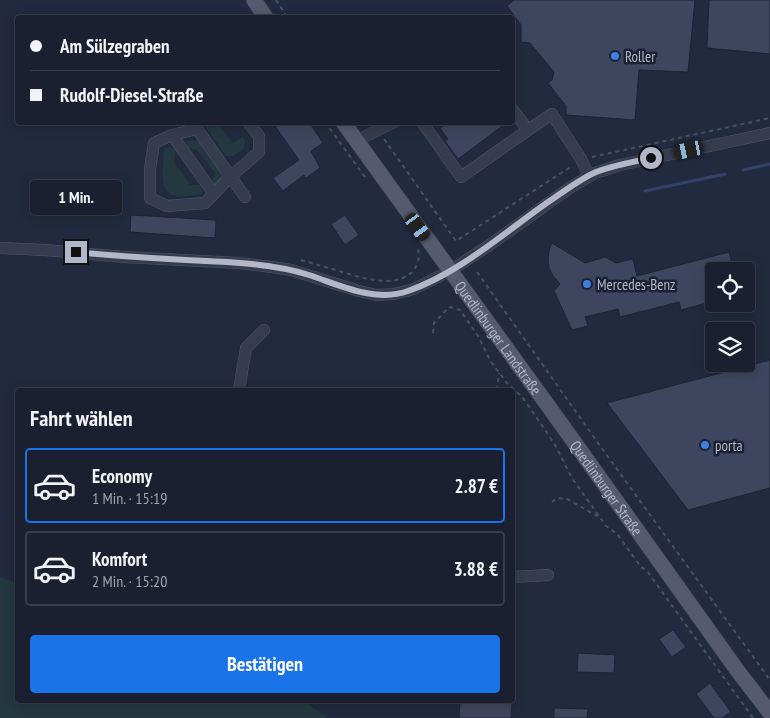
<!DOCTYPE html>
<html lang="de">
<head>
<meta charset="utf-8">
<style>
	:root { --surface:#1a202f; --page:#272d3b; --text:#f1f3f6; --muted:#9fa3aa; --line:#383e4b; --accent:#1a73e8 }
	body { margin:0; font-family:"PT Sans Narrow",sans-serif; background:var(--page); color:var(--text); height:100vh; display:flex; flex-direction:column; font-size:19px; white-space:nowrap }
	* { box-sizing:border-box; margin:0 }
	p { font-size:16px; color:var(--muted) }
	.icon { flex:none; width:28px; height:28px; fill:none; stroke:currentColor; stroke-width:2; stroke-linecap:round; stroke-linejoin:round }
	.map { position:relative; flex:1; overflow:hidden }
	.sheet { position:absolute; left:15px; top:388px; width:500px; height:315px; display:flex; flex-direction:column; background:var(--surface); border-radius:5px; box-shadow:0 2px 12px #0003,0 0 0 1px var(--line) }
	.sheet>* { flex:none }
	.banner { position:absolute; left:15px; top:15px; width:500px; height:110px; border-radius:5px; box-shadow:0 2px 12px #0003,0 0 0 1px var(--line); display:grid; align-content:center; height:110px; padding:0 15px; background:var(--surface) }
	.tools { position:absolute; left:705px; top:262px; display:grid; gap:10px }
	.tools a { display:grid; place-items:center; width:50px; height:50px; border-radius:5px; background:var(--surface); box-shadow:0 2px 12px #0003,0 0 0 1px var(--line); font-size:25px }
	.end { position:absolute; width:22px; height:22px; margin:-11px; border:6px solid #b2b7ca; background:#111; box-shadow:0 0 0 2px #111 }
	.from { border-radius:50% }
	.bubble { position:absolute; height:35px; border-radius:5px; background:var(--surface); box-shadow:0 2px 12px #0003,0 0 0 1px var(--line); font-size:16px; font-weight:700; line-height:35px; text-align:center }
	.car { position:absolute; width:15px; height:30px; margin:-15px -8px; border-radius:6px; box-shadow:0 0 4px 1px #0007; background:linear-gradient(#222 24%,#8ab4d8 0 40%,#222 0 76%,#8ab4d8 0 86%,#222 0) }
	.banner b { display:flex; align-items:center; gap:18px; height:48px; font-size:19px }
	.banner b+b { border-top:1px solid var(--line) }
	.banner i { width:12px; height:12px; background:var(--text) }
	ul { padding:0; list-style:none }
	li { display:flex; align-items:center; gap:15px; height:75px; margin:0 10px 8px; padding:0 5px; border:2px solid var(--line); border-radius:5px }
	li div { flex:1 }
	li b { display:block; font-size:19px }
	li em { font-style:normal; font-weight:700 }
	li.selected { border-color:var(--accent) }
	li>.icon { width:45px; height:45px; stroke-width:1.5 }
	h2 { padding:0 15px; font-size:22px; line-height:60px }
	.action { display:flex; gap:10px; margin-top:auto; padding:10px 15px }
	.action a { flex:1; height:58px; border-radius:5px; background:var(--accent); color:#fff; font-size:20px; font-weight:700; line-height:58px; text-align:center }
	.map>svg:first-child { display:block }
</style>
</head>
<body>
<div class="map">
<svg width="770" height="718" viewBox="0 0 770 718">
	<rect width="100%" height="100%" fill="#222a3f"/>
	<path fill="#243840" d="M202 122 217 123 233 143 243 136 245 141 244 148 233 156H226Z
		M197 140 204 145 223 174 221 181 214 184 212 182 215 173 197 150 188 148 185 141Z
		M170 147 175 149V155L174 162 190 185H199L203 191 201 194C194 195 184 197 176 196 156 192 164 164 164 149Z
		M0 577 17 583 18 700H303L327 718H0Z"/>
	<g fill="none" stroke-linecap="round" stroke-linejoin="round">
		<path stroke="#344267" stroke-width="3" d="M743 170 770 164
			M645 191 725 174"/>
	</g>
	<path fill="#3e465f" stroke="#1d2335" d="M514 0H695L688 72 639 70 635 120 566 115V106L548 83 552 80 554 72 530 43 521 42V25L507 6Z
		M709 0H770V54L707 48Z
		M272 122H309L323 143 311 151 320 168 306 178 304 175 283 191 273 178 299 160Z
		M440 122H508L458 159 445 141 448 139 440 128 443 126Z
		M131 215 216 220 215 238 130 232Z
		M345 215 359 235 345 245 331 224Z
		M552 243 585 263 605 257 616 263 633 259 637 276 729 252 734 271H714V301L681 310 679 302 620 317 618 309 585 317 588 326 572 330 554 291 560 284 553 276 549 268 548 259 549 250Z
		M770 360V488L688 510 607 403Z
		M673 630 686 647 672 657 659 639Z
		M578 653 615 655 614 673 577 672Z
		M710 683 731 712 722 718H714L696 694Z
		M460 700H512L511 718H459Z
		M554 708 588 709 587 718H554Z"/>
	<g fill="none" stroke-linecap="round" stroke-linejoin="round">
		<g stroke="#515769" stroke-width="12">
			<path id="minor" d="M512 109 528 130 552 114 581 159 589 176
				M198 122 197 129 245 197
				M422 122 461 177 528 130
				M197 129 172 135 154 143 150 169V198L167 206 205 203 231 176 259 152V136L248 122
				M172 135 214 194
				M356 141 394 122
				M0 248 45 250 125 257 239 263 272 267 291 270 359 291 377 295 394 294 414 289 450 271 488 246 571 187 595 173 620 165 770 133
				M239 390 246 348 264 330
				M512 577 548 575"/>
		</g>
		<g stroke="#3f4557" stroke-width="16">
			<g id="major">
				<path d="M254 0 266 18"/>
				<path id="s1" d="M343 122 567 432 737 670 770 713"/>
			</g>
		</g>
		<path stroke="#42555d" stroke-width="2" stroke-dasharray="4 4" stroke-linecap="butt" d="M276 0 288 18
			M325 122 365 177
			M384 139 456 241 572 166
			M592 157 770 118
			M301 260C314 264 326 267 339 271 360 277 395 290 413 271 418 265 420 256 418 249
			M477 272 598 443 770 680
			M433 333 434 323 449 307 460 310 478 336 491 362 507 383 523 398 554 443 572 478 606 526 617 534 641 567 647 571 753 718
			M497 390 499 373
			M552 502 557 498 567 499 599 517"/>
		<use href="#minor" stroke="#363c4f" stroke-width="11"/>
		<use href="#major" stroke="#545b6f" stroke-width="15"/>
	</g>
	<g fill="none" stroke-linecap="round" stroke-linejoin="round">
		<path stroke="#b2b7ca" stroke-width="6" d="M76 252C113 256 149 258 186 260 227 262 270 263 309 275 340 285 375 303 408 291 460 273 506 231 551 200 566 190 580 179 596 172 614 165 633 162 651 158"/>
	</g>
	<g fill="#3f7fe0" stroke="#1b2133" stroke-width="2">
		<circle cx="615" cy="56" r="5"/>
		<circle cx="587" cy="284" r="5"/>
		<circle cx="705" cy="445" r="5"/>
	</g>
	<g text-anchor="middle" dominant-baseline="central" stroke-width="5" stroke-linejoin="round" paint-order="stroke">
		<g font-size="15" fill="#b2b7ca" stroke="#1b2133" text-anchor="start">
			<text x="625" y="56">Roller</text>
			<text x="597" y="284">Mercedes-Benz</text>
			<text x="715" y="445">porta</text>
		</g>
		<g font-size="15" fill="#b2b7ca" stroke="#1b2133">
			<text stroke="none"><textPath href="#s1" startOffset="266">Quedlinburger Landstraße</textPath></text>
			<text stroke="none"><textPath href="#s1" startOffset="451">Quedlinburger Straße</textPath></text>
		</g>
	</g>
</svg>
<div class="tools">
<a><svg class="icon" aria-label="locate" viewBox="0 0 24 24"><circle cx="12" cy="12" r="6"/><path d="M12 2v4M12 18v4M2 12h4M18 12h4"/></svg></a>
<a><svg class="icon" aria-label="layers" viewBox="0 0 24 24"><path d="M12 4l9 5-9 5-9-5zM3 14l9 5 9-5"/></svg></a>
</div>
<i class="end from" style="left:651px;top:158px"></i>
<i class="end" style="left:76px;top:252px"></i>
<div class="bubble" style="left:30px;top:180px;width:92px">1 Min.</div>
<i class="car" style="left:689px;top:150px;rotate:258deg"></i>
<i class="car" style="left:418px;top:227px;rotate:144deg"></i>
<div class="banner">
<b><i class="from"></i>Am Sülzegraben</b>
<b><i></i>Rudolf-Diesel-Straße</b>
</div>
<section class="sheet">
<h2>Fahrt wählen</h2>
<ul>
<li class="selected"><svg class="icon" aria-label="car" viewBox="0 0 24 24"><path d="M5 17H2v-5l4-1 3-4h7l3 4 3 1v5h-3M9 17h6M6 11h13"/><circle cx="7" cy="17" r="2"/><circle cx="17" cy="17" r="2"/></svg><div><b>Economy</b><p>1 Min. · 15:19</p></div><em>2.87 €</em></li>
<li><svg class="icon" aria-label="car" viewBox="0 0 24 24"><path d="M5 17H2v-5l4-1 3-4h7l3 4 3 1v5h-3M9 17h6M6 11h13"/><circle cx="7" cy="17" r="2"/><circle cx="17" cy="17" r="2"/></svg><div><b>Komfort</b><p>2 Min. · 15:20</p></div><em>3.88 €</em></li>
</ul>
<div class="action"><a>Bestätigen</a></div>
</section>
</div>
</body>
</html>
